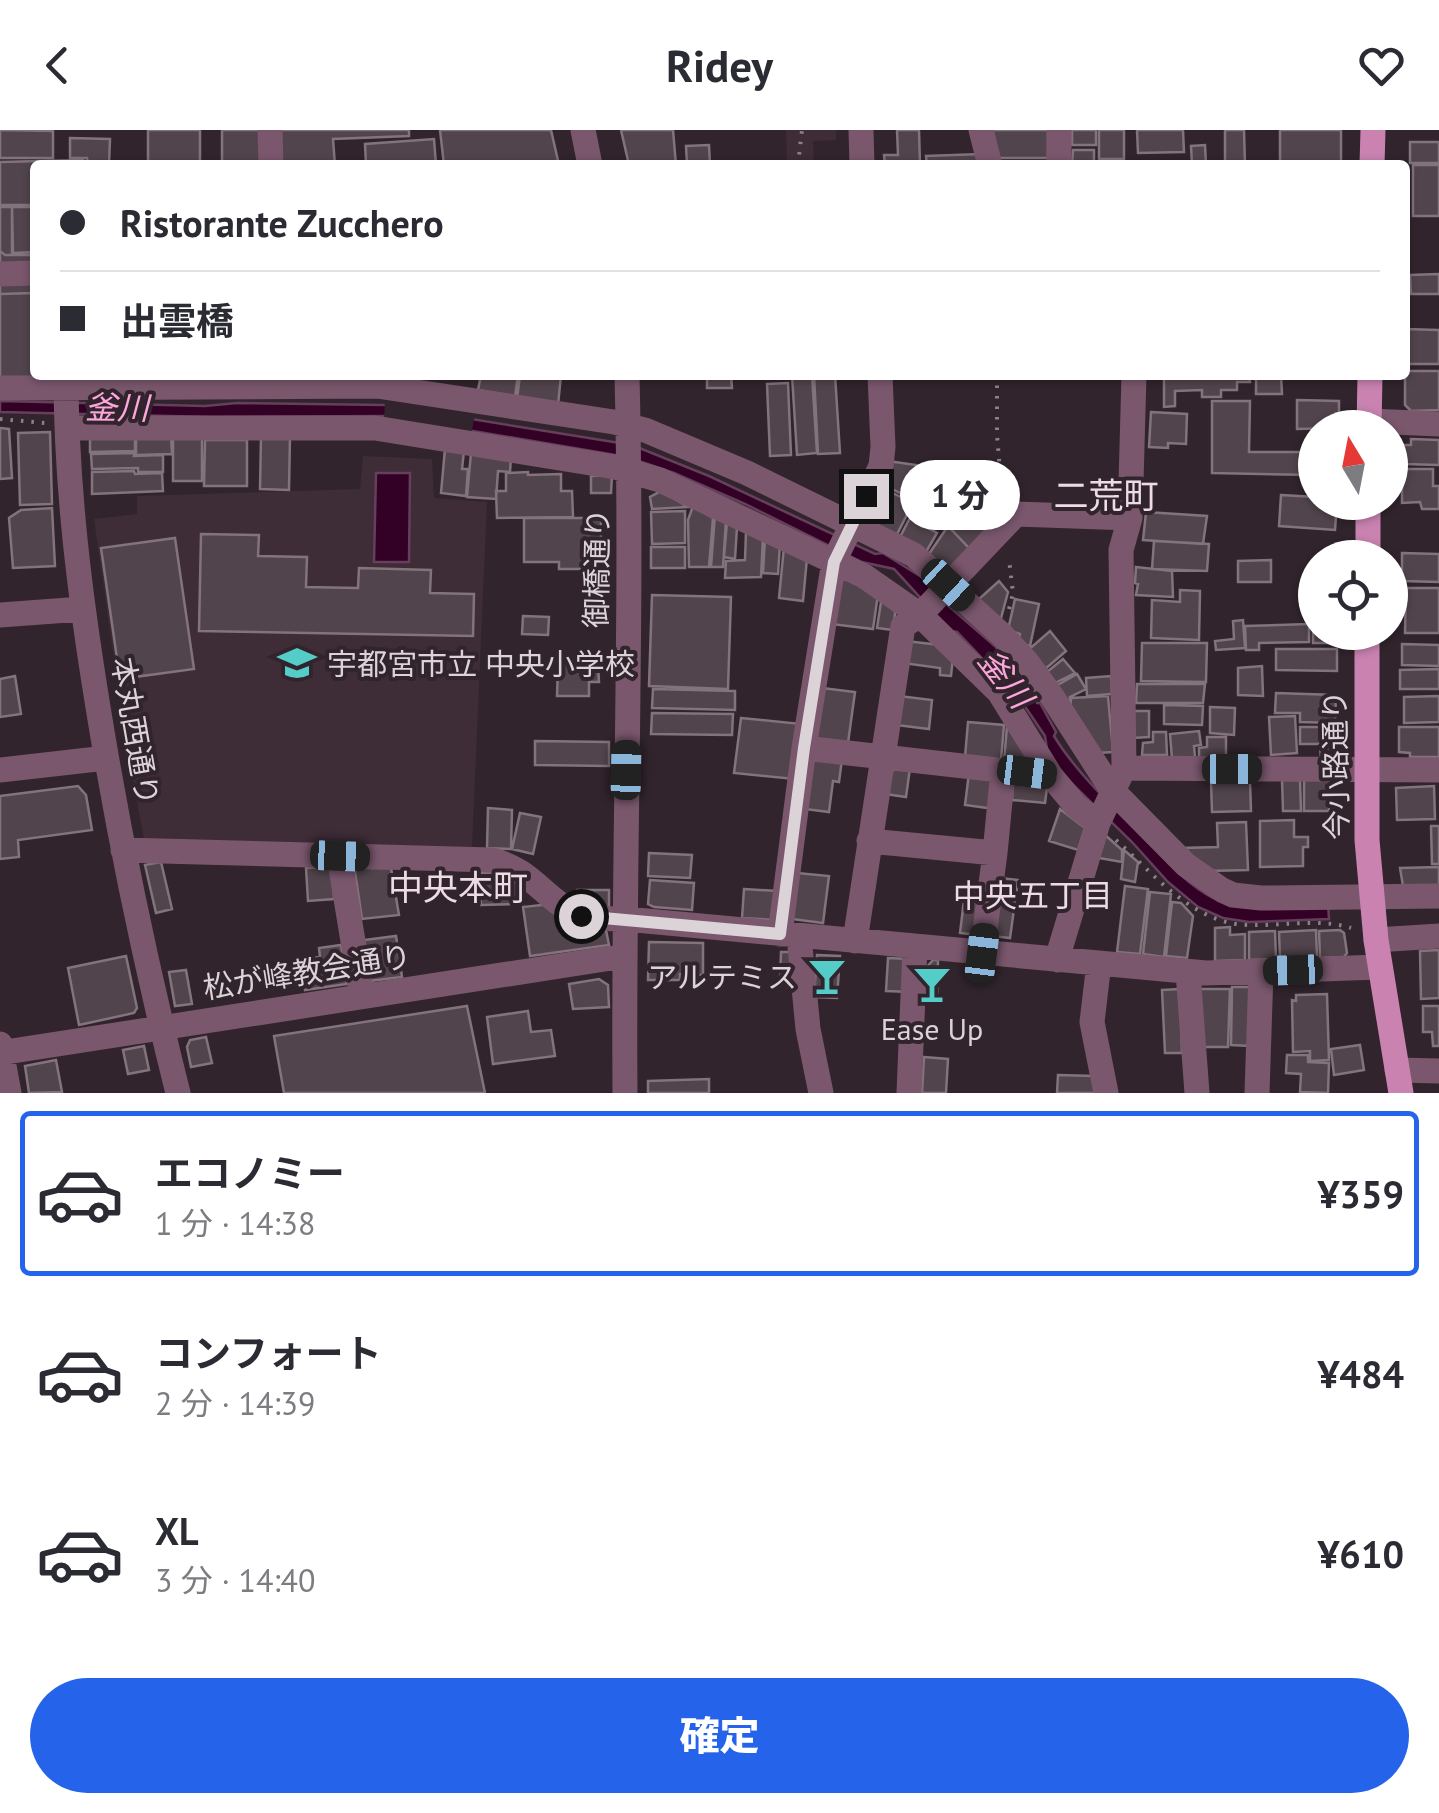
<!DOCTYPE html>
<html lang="ja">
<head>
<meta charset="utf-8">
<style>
	:root { --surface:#fff; --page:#f7f7f7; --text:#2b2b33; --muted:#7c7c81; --line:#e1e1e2; --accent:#2563eb }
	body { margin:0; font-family:"PT Sans","Noto Sans JP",sans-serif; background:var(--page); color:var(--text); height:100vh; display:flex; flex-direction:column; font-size:38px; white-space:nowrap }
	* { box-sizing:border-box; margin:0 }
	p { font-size:32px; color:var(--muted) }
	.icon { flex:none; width:55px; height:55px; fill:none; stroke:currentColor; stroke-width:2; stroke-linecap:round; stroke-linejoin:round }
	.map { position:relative; height:963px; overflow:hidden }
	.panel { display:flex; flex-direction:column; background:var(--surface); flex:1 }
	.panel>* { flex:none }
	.guide { position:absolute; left:30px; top:30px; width:1380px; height:220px; border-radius:10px; box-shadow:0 2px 8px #0004; display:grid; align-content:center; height:220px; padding:0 30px; background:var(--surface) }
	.needle { width:65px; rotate:350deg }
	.buttons { position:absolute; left:1298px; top:280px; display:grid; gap:20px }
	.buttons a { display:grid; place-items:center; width:110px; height:110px; border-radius:50%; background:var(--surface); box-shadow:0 2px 8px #0004; font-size:50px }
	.end { position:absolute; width:45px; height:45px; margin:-22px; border:12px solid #dbd3d7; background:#111; box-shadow:0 0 0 5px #111 }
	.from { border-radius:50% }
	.bubble { position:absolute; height:70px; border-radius:35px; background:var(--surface); box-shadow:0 2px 8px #0004; font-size:32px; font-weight:800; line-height:70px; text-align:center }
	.car { position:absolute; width:30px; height:60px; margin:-30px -15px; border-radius:12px; box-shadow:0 0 8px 2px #0007; background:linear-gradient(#222 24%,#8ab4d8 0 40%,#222 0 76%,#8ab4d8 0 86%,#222 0) }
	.guide b { display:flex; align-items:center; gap:35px; height:95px; font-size:38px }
	.guide b+b { border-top:2px solid var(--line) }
	.guide i { width:25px; height:25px; background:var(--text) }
	ul { padding:18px 0 0; list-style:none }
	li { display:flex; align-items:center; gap:30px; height:165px; margin:0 20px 15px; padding:0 10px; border:5px solid transparent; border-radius:10px }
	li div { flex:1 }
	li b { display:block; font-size:38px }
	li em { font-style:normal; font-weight:800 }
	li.active { border-color:var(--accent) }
	li>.icon { width:90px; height:90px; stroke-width:1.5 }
	.action { display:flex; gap:20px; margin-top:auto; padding:20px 30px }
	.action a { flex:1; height:115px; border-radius:60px; background:var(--accent); color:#fff; font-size:40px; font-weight:800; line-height:115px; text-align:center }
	header { display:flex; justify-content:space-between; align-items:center; height:130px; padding:0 30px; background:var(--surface); font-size:45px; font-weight:800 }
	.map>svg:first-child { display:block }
</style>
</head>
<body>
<header><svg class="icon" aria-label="back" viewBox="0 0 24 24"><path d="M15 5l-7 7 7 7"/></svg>Ridey<svg class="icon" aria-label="heart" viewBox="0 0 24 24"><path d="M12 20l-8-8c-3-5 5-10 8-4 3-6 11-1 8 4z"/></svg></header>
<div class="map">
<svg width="1439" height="963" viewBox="0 0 1439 963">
	<rect width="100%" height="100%" fill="#31242c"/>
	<path fill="#3e2c37" d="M786 0H836V10L813 11 814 35H787Z
		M363 326 432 329 434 368 487 372 472 718 144 709 127 620 94 389 137 384V366L360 359Z"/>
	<path fill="#330026" stroke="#653f5b" stroke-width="2.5" d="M0 271 205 276 237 273 385 275 632 315 709 346 875 424 883 423 931 453 946 474 996 517C1006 538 1026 552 1037 573H1040L1056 602 1054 606C1075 641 1113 677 1142 706 1164 728 1185 753 1213 768L1328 774 1329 789 1249 792 1223 788 1198 777 1168 752 1132 712 1063 645 1047 619 1045 606 1018 566 957 502 951 501 894 439 862 432 745 374 674 343 627 327 385 286 210 287 0 282Z
		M376 343H410L409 432H374Z"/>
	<path fill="#31242c" d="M385 270 475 284 471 306 384 291Z"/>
	<path fill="#52444c" stroke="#82737c" stroke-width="2.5" d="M0 0 53 1V28H0Z
		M148 0H200V35H148Z
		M222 0H262L263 35H222Z
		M280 0H409V6L333 9 335 35H281Z
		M440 0H551L559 35H444Z
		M621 0H673L676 35H629Z
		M897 0H919L920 35H885L884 25H898Z
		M988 0H1048V28H992Z
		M1072 0H1096V15H1072Z
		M1099 0H1124V29H1099Z
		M1137 0H1183L1184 22 1138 23Z
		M1225 0H1244L1245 35H1225Z
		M1280 0H1341V32H1280Z
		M70 8 110 9 109 35H88L87 28H70Z
		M434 9 436 35H366L365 14Z
		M1410 12H1439V33H1410Z
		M709 15 710 35H687L686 16Z
		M1205 15 1206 35H1192L1191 16Z
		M1073 20H1094V35H1072Z
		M981 24 983 35H927L926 26Z
		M83 30V35H35V75H0V32Z
		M1413 35H1439V86H1413Z
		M0 77H12V125H5L0 121Z
		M12 77H35V122L13 123Z
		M0 121 5 125H35V163L0 164Z
		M1439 144V164H1411L1410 145Z
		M35 163V245H49V248L0 247V164Z
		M1405 199 1439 200V234H1405Z
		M1405 241H1439V280L1411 281 1405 275Z
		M481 245H518L515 267 478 260Z
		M520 245H561L558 275 517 269Z
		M707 245H731L732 258H707Z
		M792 245H812L817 323 797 325Z
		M814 245H835L840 323 818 324Z
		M1164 245H1249L1250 252H1237V260H1221V267H1202V260L1175 261V276L1164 277Z
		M1256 245H1281L1282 264H1256Z
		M788 253 791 325 770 326 767 254Z
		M1297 270 1339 271V298L1297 299Z
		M1212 271H1250L1249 322H1315V345L1212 343Z
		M1151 282 1187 284 1186 314 1168 313V318L1149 317Z
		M0 298 9 299 12 348 0 349Z
		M50 302 52 374 20 375 18 303Z
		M90 305H135V321L90 322Z
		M171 305 172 324 136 325V306Z
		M173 306H202V351H173Z
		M261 306H290L289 360 260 359Z
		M1411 309 1439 310V335L1404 334V315H1411Z
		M205 310H247V356H204Z
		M445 319 464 321 462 339H468L466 366 441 363Z
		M135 323 134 326 163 325V342H138V338L92 339 91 324Z
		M471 323 511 327 510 342 498 341 496 369 467 367Z
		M888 331 923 336 921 362 915 370 881 354Z
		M1402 339H1433V356H1439V379H1422L1420 372 1402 373Z
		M134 341 135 344 162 343 163 361 92 364V342Z
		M528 342V345L561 344V361H572L573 387 497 388 496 361H506V343Z
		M612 345 611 363H591V346Z
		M878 356 913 373 896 406 862 390Z
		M661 361 688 377 652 379 650 367Z
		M977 365 983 371 988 365 999 376 998 384 1000 387 969 418 948 396 960 374Z
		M1281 365 1315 367V372H1337L1335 400 1279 396Z
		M693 376 713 388 709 437H689L688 390Z
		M52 378 55 436 13 438 9 388 21 380Z
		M685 381V413L652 414 651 382Z
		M1146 382 1207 386 1203 414 1143 410Z
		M715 384 726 390 723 437H711Z
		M524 388H601V431H588V439H559V432H524Z
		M910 388 937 403 926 422 900 407Z
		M727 392 737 397 735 429 724 427Z
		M948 396 969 418 952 439H943L929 424Z
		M746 402 763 407 761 447 725 448 726 431 745 430Z
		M201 404 259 405 258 426 307 427 306 457 358 458 359 438 431 440 430 463 474 464 473 506 199 501Z
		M175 408 194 539 120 549 101 418Z
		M765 408 780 414 778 444 763 443Z
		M1154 411 1209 414 1207 441 1152 439Z
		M651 417H685V438H651Z
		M784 417 807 428 803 471 779 468Z
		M1402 423 1439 424V452L1402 451Z
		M1271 430V452H1238V431Z
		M1136 437 1172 441 1173 467 1136 465 1138 454 1135 453Z
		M842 445 878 464 873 499 831 494Z
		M999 451 1008 462 1000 492 979 469Z
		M1406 458H1439V503H1405Z
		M1180 460 1200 461 1199 510 1151 508 1152 470 1180 472Z
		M652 465 731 467 728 559 649 556Z
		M1015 469 1039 474 1030 516 1018 513 1020 504 1008 500Z
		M881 472 896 476 893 500 877 498Z
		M523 486 549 487 548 505 522 504Z
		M1243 490 1245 518 1216 520 1215 511 1234 509 1233 491Z
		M1313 491H1315V502H1339L1338 513H1313Z
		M1309 494V512L1259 513V520H1246L1245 496Z
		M1050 501 1066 521 1044 540 1027 521Z
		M906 511 940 515 953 527 951 546 940 545V538L903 533Z
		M1142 513H1207L1206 552 1141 551Z
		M1402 514 1439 515V536L1402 535Z
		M1276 519H1337V541L1276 540Z
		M1063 529 1075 543 1055 553 1047 542Z
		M558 534H598L599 552H589V566H557Z
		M1262 536 1263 566 1238 565V538Z
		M1439 539V559H1400V540Z
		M1077 544 1086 559 1070 567 1069 578 1056 556Z
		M15 546 21 584 0 587V549Z
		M1111 546 1112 564 1087 566 1086 548Z
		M1137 554H1205L1203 573H1136Z
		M822 558 855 562 848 613 815 609Z
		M653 559 735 561V580L652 578Z
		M1276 563 1336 565 1335 593 1300 592V583H1275Z
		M899 566 932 570 929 599 896 595Z
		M1108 566 1113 622 1097 623 1070 581 1071 568Z
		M1439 566V592L1404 593V567Z
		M1164 575 1203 576 1202 595 1164 594Z
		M1210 577 1235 578 1234 605 1210 603Z
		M1133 581H1149V607L1132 608Z
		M652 583 733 584 732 605 651 604Z
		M1295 586 1297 623 1271 625 1269 587Z
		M741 588 801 594 794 649 734 643Z
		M968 592 1004 595 1001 630 965 627Z
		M1007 596 1027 626 1026 634 1004 632Z
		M1300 597H1333L1335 629 1321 630 1320 614H1300Z
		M1399 597H1439V627H1410V623L1399 622Z
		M1199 601 1201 615 1194 616 1195 627 1172 629 1170 604Z
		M1153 602H1166L1167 625H1142L1143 613 1153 612Z
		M1207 607H1226V630L1199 631V618L1207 617Z
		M535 611 609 612V636L535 635Z
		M842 629 839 652 833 651 829 682 805 679 811 630Z
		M894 636 910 638 906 667 885 664Z
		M969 643 999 647 995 679 965 675Z
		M1304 649 1329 650V681H1304Z
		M1013 650 1043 653 1047 658 1045 673 1012 670Z
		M1250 650 1251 681 1212 682 1211 652Z
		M1282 650H1300L1301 681H1283Z
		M78 656 86 665 92 700 18 710 19 727 0 729V666Z
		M1434 656 1435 689 1397 690 1396 658Z
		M488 678 512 680 511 719 487 718Z
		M1060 679 1085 698 1078 720 1049 711Z
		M520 683 541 687 533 724 512 719Z
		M1294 690V707H1308V717H1303V736L1260 737V691Z
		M1246 692 1248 740 1207 741 1183 718 1218 717 1217 693Z
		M1431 696H1439V734H1432Z
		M1104 704 1122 720V732L1099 728Z
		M1124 720 1138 732 1135 752 1121 749Z
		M649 723 692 725 690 748 648 746Z
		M161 732 172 779 156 783 145 735Z
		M326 737 333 742 334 769 308 771 306 738Z
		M1439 737V756H1403L1400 738Z
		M358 738H391L399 785 362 789 355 742Z
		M508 742 522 752 523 774 481 775 479 743Z
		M797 743 829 746 823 793 792 789Z
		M1000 748 1018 750 1010 808 992 806Z
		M650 750 694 753 692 780 654 777 648 774Z
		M1125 756 1148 759 1140 824 1117 822Z
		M744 759 777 761 775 790 742 788Z
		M577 760H609V777H589L577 766Z
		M965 762 983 765 978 805 960 803Z
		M1150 762 1171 764 1164 827 1143 824Z
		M1172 772 1181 773 1193 786 1187 828 1166 826Z
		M550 774 581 800H606L609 815 530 826 523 777Z
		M1230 797V805L1245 804V830L1215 831V798Z
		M1316 800 1317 828 1280 829 1279 802Z
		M1340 800 1344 803 1347 823 1344 827 1320 828 1319 801Z
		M1275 801 1276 829 1249 830V802Z
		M396 806 402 847 369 851 364 810Z
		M649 812 703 813V845L680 844V850H648Z
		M341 815 347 854 305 860 302 840 314 838 313 828 320 827 319 818Z
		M1439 820V868L1421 869 1420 821Z
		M781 822H798L797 851H780Z
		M817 825 840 826 837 868 814 867Z
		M126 826 137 878 134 883 79 895 68 838Z
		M888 828 909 829 910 862 886 861Z
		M933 830H938L937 871 925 870 927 837Z
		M186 840 192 874 175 876 169 842Z
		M599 849 608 855 609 877 573 879 569 854Z
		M1232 857H1250V916L1231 915Z
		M1180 859 1182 923H1165L1162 860Z
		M1198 859H1230L1228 917H1197Z
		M1327 864 1329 930 1310 931V921L1293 922 1292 870 1296 871V865Z
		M467 876 485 963H284L274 906Z
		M1423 876H1439V916H1433L1432 902H1423Z
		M528 881 531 902 551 900 555 926 493 934 487 887Z
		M206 907 212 933 191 937 187 917 190 910Z
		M1360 915 1364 940 1334 945 1331 919Z
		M144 916 149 940 128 944 123 920Z
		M1287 925H1308V932L1329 933 1328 963 1300 962 1301 944 1286 943Z
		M924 927 948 929 946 963H922Z
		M56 930 62 962 29 963 25 936Z
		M1058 945 1095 946V963H1057Z
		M709 949V963H648V951Z"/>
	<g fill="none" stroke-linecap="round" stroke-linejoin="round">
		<path stroke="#8c8187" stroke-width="4" stroke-dasharray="2.5 8" stroke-linecap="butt" d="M798 35 802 0
			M997 245V305L1002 365
			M0 289 45 293
			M1009 479 1013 463 1009 429
			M1116 710C1155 745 1194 795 1250 795 1283 796 1320 788 1351 798"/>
		<path stroke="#7a576d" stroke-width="25" d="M270 0 271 35
			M583 0 590 35
			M861 0 862 35
			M981 0 990 35
			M1059 0V35
			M0 144 35 143
			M66 245C66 356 80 467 98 577 119 707 146 836 178 963
			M0 258 377 256 614 292 645 300 747 343 914 425 1002 505 1027 532 1051 565 1112 660 1186 735 1222 760 1233 765 1261 768 1439 766
			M1369 291 1439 294
			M68 298H375L615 337 660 350 864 446 920 485 999 562 1051 646 1076 676 1098 693
			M0 485 82 479
			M804 618 1051 646
			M1124 638 1439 640
			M0 640 106 628
			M869 711 995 723 982 823
			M123 720 492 730C533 740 544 770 578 784 591 790 610 788 625 789L1206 843 1380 837
			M995 723 1003 640
			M339 726 362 866
			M780 804 804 618 834 431 881 336 883 317 880 245
			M799 806 808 899 821 963
			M1376 810 1439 806
			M855 811 903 496 920 485 1016 384 1130 388
			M1058 830 1060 819 1098 693 1124 638 1121 420 1130 388 1134 245
			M1099 833 1092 892 1106 963
			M1188 842 1197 963
			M0 914 9 963
			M0 923 624 826
			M1397 940 1439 941
			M625 963C623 724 633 484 627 245
			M909 963 915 817
			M1257 963 1261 841"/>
		<path stroke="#ca83b1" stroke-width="25" d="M1372 35 1373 0
			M1369 298 1370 245
			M1368 428V372
			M1367 502V710L1376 810 1401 963"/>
	</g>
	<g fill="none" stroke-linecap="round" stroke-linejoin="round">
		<path stroke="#dbd3d7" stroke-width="12" d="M581 786 780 804 804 618 834 432 866 366"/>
	</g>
	<defs>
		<g id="school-bare" transform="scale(3)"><path d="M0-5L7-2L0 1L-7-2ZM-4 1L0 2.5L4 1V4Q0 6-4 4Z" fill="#54cdc8" stroke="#31242c" stroke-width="2.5" paint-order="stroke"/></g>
		<g id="bar-bare" transform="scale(3)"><path d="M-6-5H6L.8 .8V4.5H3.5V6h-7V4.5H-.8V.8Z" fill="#54cdc8" stroke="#31242c" stroke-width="2.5" paint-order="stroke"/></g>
	</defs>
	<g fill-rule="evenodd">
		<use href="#school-bare" x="297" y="533"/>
		<use href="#bar-bare" x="827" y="846"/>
		<use href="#bar-bare" x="932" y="854"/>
	</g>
	<g text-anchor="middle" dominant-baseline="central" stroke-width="8" stroke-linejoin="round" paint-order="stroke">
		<g font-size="30" fill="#dbd3d7" stroke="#31242c">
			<text transform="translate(596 438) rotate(-89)">御橋通り</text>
			<text transform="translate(136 601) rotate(80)">本丸西通り</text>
			<text transform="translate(1335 635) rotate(-91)">今小路通り</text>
			<text transform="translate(307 841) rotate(-9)">松が峰教会通り</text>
		</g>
		<g font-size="30" fill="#dbd3d7" stroke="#31242c" text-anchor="start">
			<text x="327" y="533">宇都宮市立 中央小学校</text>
			<text x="797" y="846" text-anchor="end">アルテミス</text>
			<text x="932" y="898" text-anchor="middle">Ease Up</text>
		</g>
		<g font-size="32" font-style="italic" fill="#fca6dd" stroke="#31242c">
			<text transform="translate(117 277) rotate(1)">釜川</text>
			<text transform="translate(1006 548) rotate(52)">釜川</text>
		</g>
		<g font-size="32" fill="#eddce6" stroke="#31242c">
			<text x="1033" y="765">中央五丁目</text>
		</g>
		<g font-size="35" fill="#eddce6" stroke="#31242c">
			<text x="1106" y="365">二荒町</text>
			<text x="458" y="757">中央本町</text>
		</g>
	</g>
</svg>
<div class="buttons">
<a><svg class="needle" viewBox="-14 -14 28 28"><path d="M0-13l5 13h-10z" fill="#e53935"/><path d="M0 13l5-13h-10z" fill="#7c7c81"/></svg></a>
<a><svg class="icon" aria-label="locate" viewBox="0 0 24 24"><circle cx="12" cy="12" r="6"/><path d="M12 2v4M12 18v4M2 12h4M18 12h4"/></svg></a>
</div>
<i class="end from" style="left:581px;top:786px"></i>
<i class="end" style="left:866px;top:366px"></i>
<div class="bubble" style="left:900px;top:330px;width:120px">1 分</div>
<i class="car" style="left:948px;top:455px;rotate:133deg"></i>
<i class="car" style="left:1232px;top:639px;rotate:90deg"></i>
<i class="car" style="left:626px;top:640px;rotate:1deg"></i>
<i class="car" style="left:1027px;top:642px;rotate:97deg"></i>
<i class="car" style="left:340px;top:726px;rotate:92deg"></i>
<i class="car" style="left:982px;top:823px;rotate:7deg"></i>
<i class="car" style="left:1293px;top:840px;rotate:268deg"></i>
<div class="guide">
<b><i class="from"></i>Ristorante Zucchero</b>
<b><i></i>出雲橋</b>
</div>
</div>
<section class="panel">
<ul>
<li class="active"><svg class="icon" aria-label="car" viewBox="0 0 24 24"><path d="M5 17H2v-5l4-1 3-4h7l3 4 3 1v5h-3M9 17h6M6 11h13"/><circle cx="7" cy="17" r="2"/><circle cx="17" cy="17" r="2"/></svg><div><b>エコノミー</b><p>1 分 · 14:38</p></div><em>¥359</em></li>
<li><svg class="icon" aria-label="car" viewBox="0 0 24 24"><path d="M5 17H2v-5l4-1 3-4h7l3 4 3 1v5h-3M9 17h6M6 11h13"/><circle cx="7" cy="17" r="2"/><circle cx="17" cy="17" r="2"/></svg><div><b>コンフォート</b><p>2 分 · 14:39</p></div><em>¥484</em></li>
<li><svg class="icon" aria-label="car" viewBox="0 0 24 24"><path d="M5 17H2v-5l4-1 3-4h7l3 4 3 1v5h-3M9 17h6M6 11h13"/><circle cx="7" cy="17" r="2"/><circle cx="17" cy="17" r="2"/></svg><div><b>XL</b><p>3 分 · 14:40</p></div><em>¥610</em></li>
</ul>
<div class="action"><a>確定</a></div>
</section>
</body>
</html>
